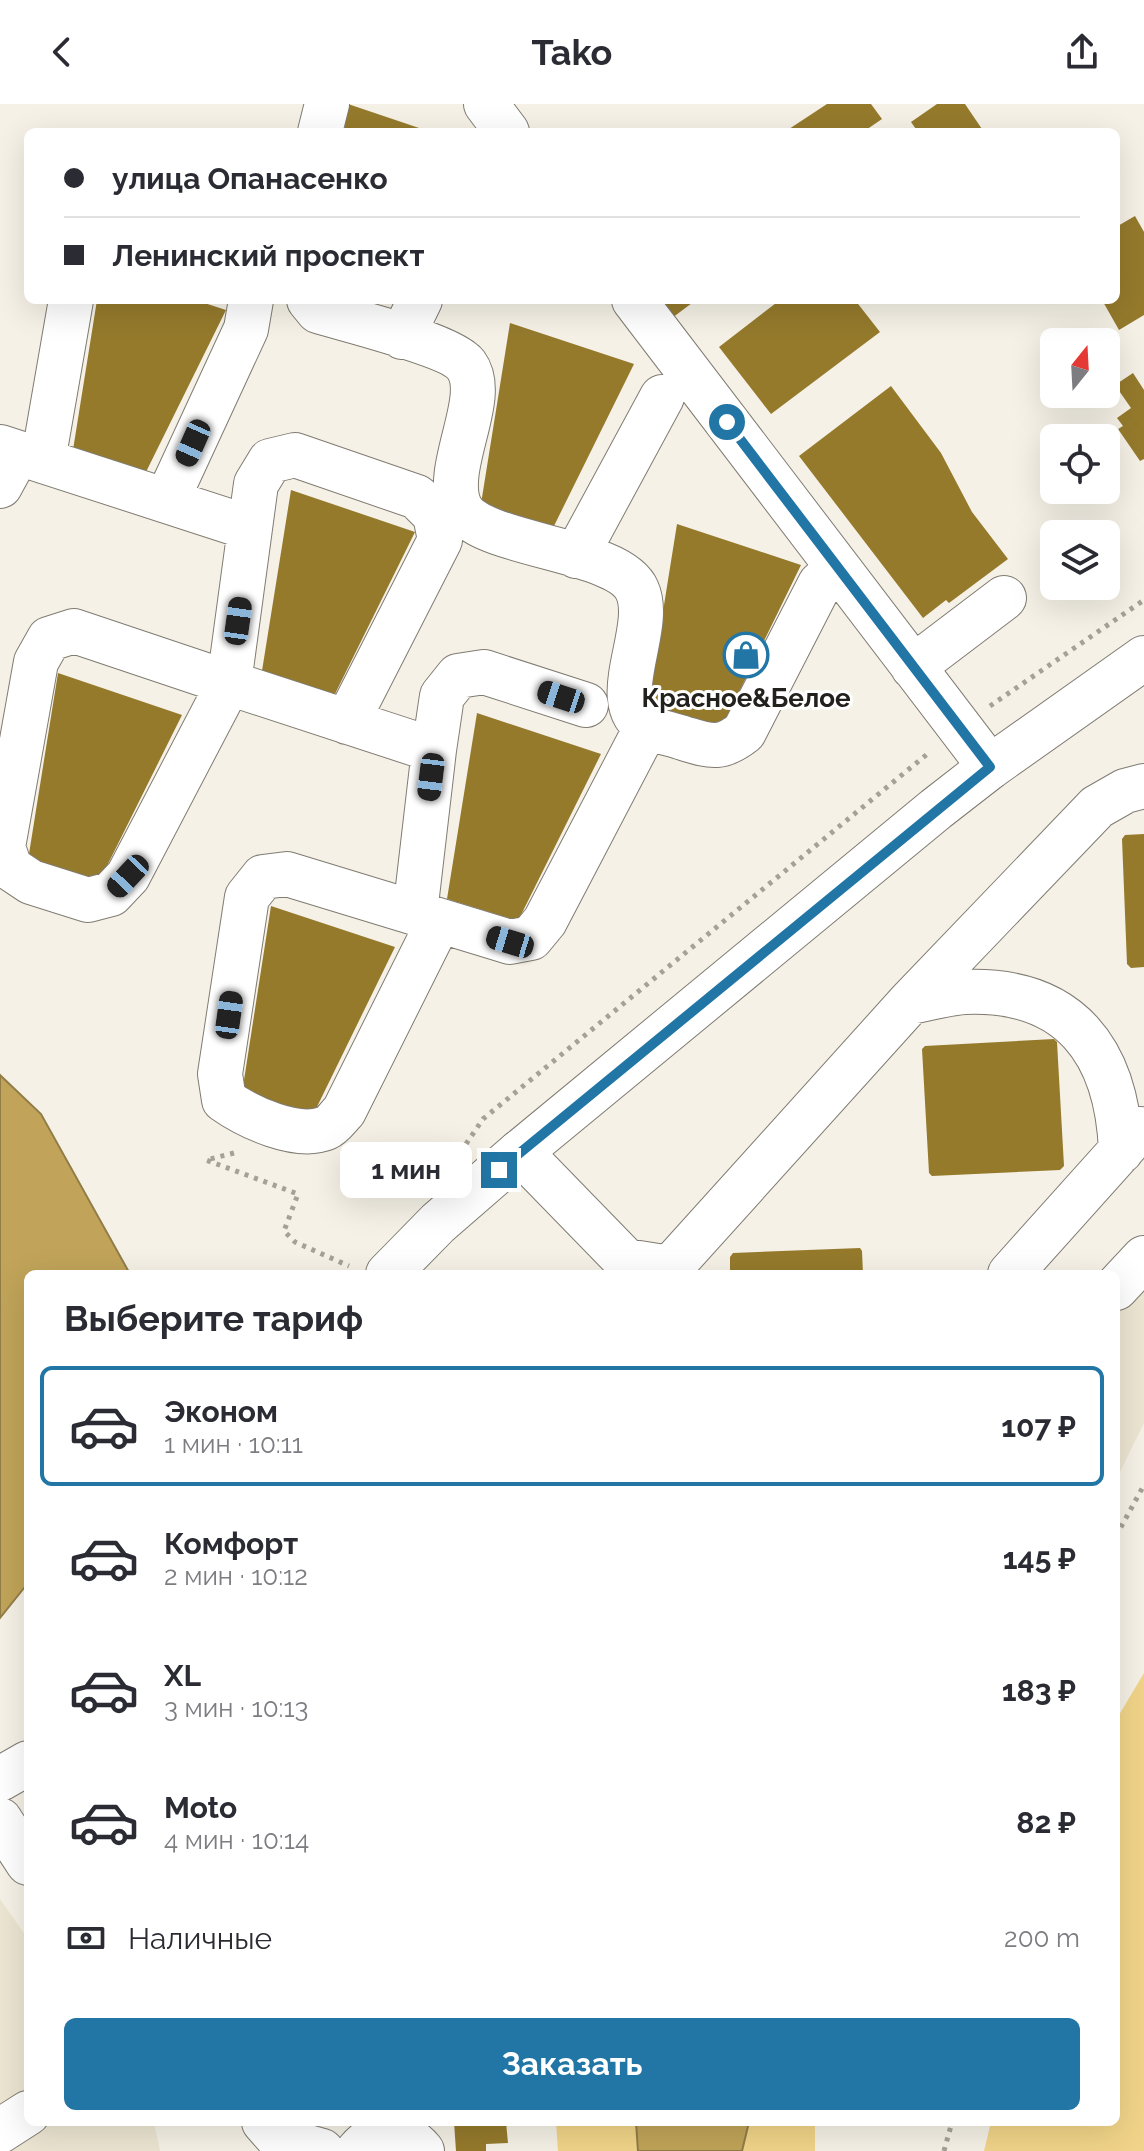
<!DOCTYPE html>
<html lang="ru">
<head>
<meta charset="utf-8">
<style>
	:root { --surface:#fff; --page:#f7f7f7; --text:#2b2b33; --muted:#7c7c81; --line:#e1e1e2; --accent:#2276a6 }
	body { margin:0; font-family:Raleway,sans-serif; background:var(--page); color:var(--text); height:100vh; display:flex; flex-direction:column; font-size:30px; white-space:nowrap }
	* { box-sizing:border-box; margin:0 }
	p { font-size:26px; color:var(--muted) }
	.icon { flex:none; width:44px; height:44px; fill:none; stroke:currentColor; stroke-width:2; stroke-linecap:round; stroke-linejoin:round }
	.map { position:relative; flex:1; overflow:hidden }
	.sheet { position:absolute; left:24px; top:1166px; width:1096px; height:856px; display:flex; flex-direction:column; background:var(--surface); border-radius:12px; box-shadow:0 8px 32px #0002 }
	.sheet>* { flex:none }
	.banner { position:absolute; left:24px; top:24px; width:1096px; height:176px; border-radius:12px; box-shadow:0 8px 32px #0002; display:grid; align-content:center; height:176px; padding:0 40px; background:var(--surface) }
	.needle { width:52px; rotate:18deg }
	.tools { position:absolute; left:1040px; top:224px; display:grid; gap:16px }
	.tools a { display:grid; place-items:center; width:80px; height:80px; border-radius:12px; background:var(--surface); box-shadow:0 8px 32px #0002; font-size:40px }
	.end { position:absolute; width:36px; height:36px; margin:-18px; border:10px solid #2276a6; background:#fff; box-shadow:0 0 0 4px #fff }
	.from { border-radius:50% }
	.bubble { position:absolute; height:56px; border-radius:12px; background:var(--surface); box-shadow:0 8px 32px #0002; font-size:26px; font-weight:700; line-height:56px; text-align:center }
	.car { position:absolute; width:24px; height:48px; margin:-24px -12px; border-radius:10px; box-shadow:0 0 6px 2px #0007; background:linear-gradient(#222 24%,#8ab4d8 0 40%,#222 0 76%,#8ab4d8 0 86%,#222 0) }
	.banner b { display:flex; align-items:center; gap:28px; height:76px; font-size:30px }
	.banner b+b { border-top:2px solid var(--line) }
	.banner i { width:20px; height:20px; background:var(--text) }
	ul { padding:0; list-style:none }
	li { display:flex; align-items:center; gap:24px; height:120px; margin:0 16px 12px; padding:0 24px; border:4px solid transparent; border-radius:12px }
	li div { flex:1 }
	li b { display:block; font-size:30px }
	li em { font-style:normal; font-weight:700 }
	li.selected { border-color:var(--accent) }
	li>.icon { width:72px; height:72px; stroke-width:1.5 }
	h2 { padding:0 40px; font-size:36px; line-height:96px }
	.pay { display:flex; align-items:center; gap:20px; height:88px; padding:0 40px; font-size:30px }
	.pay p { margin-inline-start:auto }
	.button { display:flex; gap:16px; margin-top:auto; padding:16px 40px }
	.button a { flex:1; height:92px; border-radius:12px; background:var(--accent); color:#fff; font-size:32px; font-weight:700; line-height:92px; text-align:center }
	header { display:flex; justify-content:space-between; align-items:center; height:104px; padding:0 40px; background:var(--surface); font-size:36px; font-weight:700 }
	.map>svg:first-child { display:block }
</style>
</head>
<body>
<header><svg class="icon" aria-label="back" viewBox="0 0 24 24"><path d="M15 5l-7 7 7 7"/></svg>Tako<svg class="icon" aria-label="share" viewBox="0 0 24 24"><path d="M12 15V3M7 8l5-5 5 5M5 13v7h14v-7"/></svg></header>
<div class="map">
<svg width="1144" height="2047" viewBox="0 0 1144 2047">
	<rect width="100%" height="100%" fill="#f5f1e6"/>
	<path fill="#ece5d2" d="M1135 1179 1144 1188V1319L1116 1376V1199Z
		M0 1795 28 1835V2018H154L160 2047H0Z"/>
	<path fill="#f1d489" d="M1144 1569V2047H984L991 2018H1116V1616Z
		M556 2018H636L638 2047H558Z
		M749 2018H815V2047H742Z"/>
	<path fill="#c1a459" stroke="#927d47" stroke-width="2" d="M0 971 41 1010 130 1170H28V1479L0 1514Z
		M636 2018H749L742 2047H638Z"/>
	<path fill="#957a2c" d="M348 0 428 27V28H344Z
		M827 0H871L882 15 863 28H791L789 25Z
		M937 0H965L984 28H918L911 18Z
		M1135 112 1144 128V211L1119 226 1102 196H1116V123Z
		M97 196H195L226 206 143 374 72 352Z
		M658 196H696L672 214Z
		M780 196H855L880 228 771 310 719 243Z
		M510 219 634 260 551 428 480 406Z
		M1133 269 1144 286V355L1140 357 1118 325 1123 322 1117 314 1131 304 1115 281Z
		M891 282 941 349 972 408 1008 455 949 499 946 496 923 514 799 352Z
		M291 386 415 428 332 596 261 573Z
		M677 420 801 461 719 629 647 607Z
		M58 569 182 611 99 778 28 756Z
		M477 609 601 650 518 817 447 795Z
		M1144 730V863L1131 864 1127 860 1122 735 1125 731Z
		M271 802 395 843 313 1011 242 989Z
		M1054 935 1057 938 1064 1062 1060 1066 932 1072 929 1069 922 945 925 942Z
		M860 1144 862 1147 863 1170H730V1153L733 1149Z
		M454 2018H506L508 2039 486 2040V2047H456Z"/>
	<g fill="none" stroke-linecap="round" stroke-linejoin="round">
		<g stroke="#807c72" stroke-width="46">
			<path id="minor" d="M486 0 507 28
				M320 28 327 0
				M309 196 318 207C347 216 451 241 466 261 490 293 442 364 460 403 479 443 618 443 637 486 655 525 604 600 648 623 658 628 672 630 683 634 710 642 720 647 744 628L820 480 838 464
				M634 196 990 663
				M402 233 420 196
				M0 343 250 424
				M43 357 71 196
				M0 382 18 349
				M167 396 246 225 251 196
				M576 452 662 293
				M74 527 229 579 128 772 111 790 88 796 31 778 10 764 3 743 36 558 49 535Z
				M913 563 1004 494
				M347 618 440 436 435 411 417 393 295 351 270 357 256 380 229 579 434 646 415 809 510 838 531 834 545 817 647 622
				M434 646 442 592 458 572 484 568 586 601
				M415 809 287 770 263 773 247 793 220 970 224 996C248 1013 297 1036 326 1024 333 1021 339 1012 344 1007L439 817
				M910 898C928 895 947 889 965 888 1070 884 1117 947 1121 1047
				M520 1048 626 1157 670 1164
				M671 1170 670 1164 910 898 1097 703 1125 687 1144 682
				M1010 1170 1140 1025
				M1116 1184 1144 1154
				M0 1716 28 1759
				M264 2018 279 2035 322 2047
				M0 2027 28 2009
				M358 2047C376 2025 404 2025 422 2047"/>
		</g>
		<g stroke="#807c72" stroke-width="46">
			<path id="major" d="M388 1170 438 1119 520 1048 936 705 990 663 1144 554
				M0 1675 28 1659"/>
		</g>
		<path stroke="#a4a198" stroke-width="5" stroke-dasharray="4 6" stroke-linecap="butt" d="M990 602 1144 496
			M466 1040 483 1015 931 647
			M234 1049 206 1056 298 1090 284 1127 295 1138 349 1162
			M1116 1432 1144 1381
			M944 2047 952 2018"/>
		<use href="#minor" stroke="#fff" stroke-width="44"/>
		<use href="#major" stroke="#fff" stroke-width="44"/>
	</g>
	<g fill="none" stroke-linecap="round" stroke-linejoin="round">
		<path stroke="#2276a6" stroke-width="10" d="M499 1066 990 663 727 318"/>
	</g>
	<defs>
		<g id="shop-ring" transform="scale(2.3)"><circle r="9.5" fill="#fff" stroke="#2276a6" stroke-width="1.5"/><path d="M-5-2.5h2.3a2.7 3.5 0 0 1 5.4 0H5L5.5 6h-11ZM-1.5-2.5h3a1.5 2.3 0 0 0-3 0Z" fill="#2276a6"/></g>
	</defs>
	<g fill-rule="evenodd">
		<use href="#shop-ring" x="746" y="551"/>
	</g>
	<g text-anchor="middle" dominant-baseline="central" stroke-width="6" stroke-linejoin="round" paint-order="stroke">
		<g font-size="26" font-weight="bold" fill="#23211d" stroke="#fff">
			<text x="746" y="594">Красное&amp;Белое</text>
		</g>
	</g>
</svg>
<div class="tools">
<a><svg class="needle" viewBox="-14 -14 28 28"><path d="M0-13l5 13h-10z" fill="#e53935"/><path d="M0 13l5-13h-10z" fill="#7c7c81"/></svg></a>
<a><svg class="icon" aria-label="locate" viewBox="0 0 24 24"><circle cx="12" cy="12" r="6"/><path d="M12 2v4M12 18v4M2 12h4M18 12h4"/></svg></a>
<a><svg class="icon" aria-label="layers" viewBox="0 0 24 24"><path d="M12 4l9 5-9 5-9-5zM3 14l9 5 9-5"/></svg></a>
</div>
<i class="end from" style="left:727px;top:318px"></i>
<i class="end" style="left:499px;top:1066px"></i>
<div class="bubble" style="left:340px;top:1038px;width:132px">1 мин</div>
<i class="car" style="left:193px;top:339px;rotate:204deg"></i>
<i class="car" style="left:238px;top:517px;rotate:8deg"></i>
<i class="car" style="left:561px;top:593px;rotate:288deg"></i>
<i class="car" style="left:431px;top:673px;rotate:187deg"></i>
<i class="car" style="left:128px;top:772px;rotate:223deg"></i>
<i class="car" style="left:510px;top:838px;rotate:287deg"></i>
<i class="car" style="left:229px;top:911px;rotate:8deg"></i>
<div class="banner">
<b><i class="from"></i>улица Опанасенко</b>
<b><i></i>Ленинский проспект</b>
</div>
<section class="sheet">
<h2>Выберите тариф</h2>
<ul>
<li class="selected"><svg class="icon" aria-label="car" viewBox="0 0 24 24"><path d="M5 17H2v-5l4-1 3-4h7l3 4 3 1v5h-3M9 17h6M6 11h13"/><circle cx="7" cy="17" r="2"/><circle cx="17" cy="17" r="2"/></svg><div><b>Эконом</b><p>1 мин · 10:11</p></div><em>107 ₽</em></li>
<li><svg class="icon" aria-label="car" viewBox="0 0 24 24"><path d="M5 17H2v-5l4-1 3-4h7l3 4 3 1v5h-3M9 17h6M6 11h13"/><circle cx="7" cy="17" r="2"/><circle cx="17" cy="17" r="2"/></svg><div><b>Комфорт</b><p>2 мин · 10:12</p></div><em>145 ₽</em></li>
<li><svg class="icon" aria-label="car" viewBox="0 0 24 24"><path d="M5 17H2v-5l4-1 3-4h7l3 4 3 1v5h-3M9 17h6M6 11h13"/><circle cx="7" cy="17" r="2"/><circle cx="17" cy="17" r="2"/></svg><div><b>XL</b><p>3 мин · 10:13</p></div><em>183 ₽</em></li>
<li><svg class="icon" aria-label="car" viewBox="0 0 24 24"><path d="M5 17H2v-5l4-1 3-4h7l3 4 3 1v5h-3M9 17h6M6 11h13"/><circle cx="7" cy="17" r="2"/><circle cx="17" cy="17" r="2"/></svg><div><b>Moto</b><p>4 мин · 10:14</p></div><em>82 ₽</em></li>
</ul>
<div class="pay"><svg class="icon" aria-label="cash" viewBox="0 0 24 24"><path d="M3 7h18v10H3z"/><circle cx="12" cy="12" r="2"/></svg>Наличные<p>200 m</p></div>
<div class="button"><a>Заказать</a></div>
</section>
</div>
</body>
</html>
